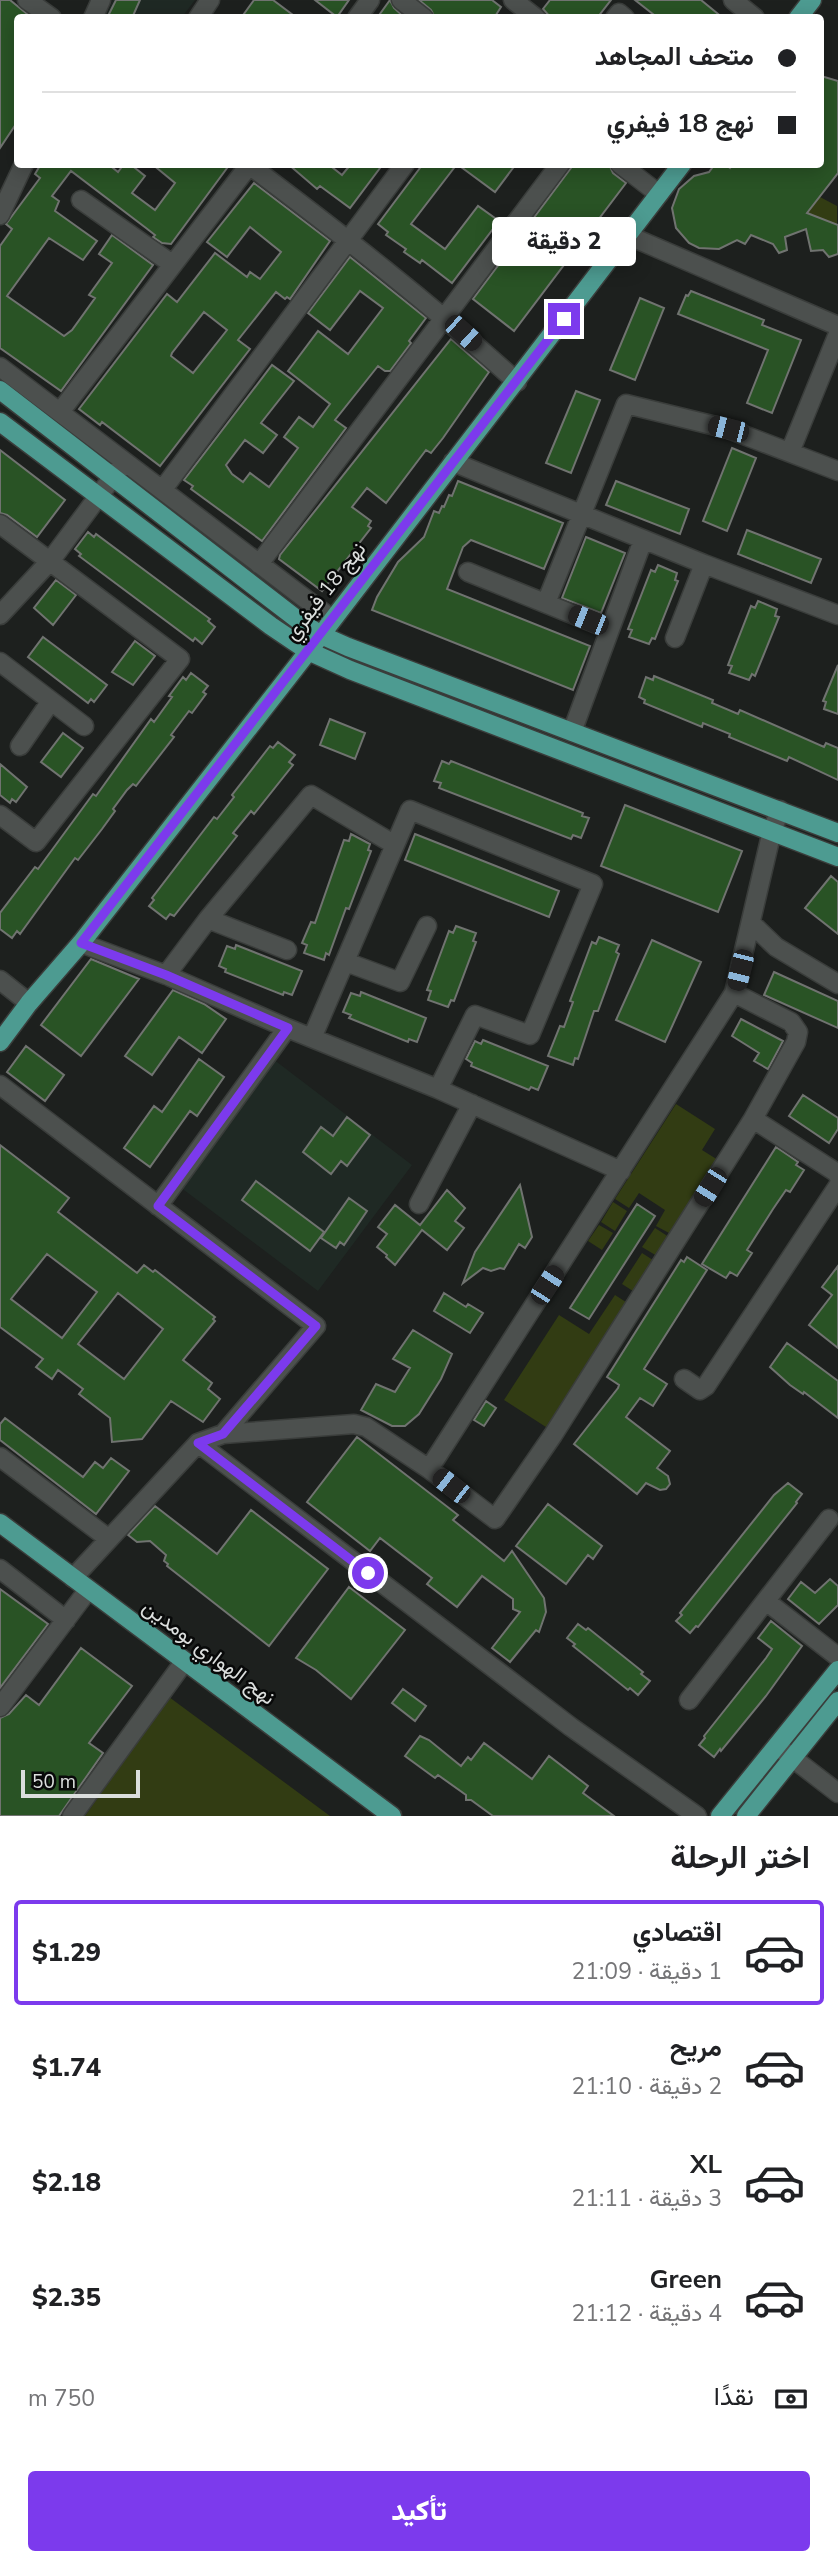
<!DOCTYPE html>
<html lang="ar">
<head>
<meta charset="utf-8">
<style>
	:root { --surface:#fff; --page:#f6f6f6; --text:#202124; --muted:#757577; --line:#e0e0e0; --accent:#7c3aed }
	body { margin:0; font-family:"Nunito Sans",Vazirmatn,sans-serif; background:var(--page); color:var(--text); direction:rtl; height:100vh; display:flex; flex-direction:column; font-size:26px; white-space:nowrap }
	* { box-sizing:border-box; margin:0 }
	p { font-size:23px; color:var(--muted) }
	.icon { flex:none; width:38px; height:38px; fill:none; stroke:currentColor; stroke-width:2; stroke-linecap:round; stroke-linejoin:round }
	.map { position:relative; height:1816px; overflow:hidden; direction:ltr }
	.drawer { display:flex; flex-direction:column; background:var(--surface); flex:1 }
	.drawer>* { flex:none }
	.top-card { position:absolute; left:14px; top:14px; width:810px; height:154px; border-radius:7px; box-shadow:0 4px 18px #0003; direction:rtl; display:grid; align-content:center; height:154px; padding:0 28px; background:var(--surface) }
	.scale { position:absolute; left:21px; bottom:18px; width:119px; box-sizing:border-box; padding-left:7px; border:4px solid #dbdedd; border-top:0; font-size:19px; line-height:24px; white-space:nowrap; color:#dbdedd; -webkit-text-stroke:5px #080909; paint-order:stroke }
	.end { position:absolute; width:32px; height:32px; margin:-16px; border:9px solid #7c3aed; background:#fff; box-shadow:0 0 0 4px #fff }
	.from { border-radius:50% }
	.bubble { position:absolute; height:49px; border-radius:7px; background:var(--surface); box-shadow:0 4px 18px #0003; font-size:23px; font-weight:800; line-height:49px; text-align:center; direction:rtl }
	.car { position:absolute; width:21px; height:42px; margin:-21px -10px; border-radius:9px; box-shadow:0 0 5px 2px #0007; background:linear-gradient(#222 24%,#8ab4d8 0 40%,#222 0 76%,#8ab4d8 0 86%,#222 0) }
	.top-card b { display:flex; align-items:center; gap:24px; height:66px; font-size:26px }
	.top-card b+b { border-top:2px solid var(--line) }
	.top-card i { width:18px; height:18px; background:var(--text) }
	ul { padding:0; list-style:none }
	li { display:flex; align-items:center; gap:21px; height:105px; margin:0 14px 10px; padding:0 14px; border:4px solid transparent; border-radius:7px }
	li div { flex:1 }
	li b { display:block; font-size:26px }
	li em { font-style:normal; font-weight:800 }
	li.current { border-color:var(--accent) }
	li>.icon { width:63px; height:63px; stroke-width:1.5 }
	h2 { padding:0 28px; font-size:32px; line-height:84px }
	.pay { display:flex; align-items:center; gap:18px; height:77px; padding:0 28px; font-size:26px }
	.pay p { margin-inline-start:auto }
	.cta { display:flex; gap:14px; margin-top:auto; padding:14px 28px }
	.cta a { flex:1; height:80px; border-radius:7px; background:var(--accent); color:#fff; font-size:28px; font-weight:800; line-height:80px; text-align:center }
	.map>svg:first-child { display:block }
</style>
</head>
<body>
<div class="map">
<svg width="838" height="1816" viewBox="0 0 838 1816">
	<rect width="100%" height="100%" fill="#1d201e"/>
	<path fill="#1f2924" d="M113 0H195L182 17 105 18Z
		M273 1059 412 1165 318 1291 180 1187Z"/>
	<path fill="#323c13" d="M820 197 837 206V225L807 213Z
		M676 1104 715 1129 702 1150 718 1160 671 1234 656 1226 665 1210 639 1193 629 1208 615 1199Z
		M613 1202 627 1211 615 1231 601 1222Z
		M599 1225 613 1233 602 1250 588 1241Z
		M655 1228 669 1237 657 1256 642 1247Z
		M642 1253 656 1262 636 1293 622 1284Z
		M615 1295 629 1304 549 1429 504 1400 559 1315 589 1334Z
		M169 1697 330 1816H85Z"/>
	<path fill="#295325" stroke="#707370" stroke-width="2" fill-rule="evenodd" d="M0 0H10L32 18H18V121L0 148Z
		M116 0H140L132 18H107Z
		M254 0H273L297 18H241Z
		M315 0H349L337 17Z
		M390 0 394 8 405 18H377Z
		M419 0H492L501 7 494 18H435L431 10Z
		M550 0H611L597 18H551L543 9Z
		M635 0H701L723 18H658Z
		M821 76 838 81V173L807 213 838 225V254L829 257 823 250 811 251 806 229 785 237 787 250 779 253 773 244 751 235 745 244 737 240 719 249 699 248 689 243 676 228 672 208 679 189 694 176 709 172 715 164H725L730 168 733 164H821Z
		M41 164H108L118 172 124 164H130L145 176 132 193 155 210 175 183 152 164H230L171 244 162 243 153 237 155 235 146 228 71 171 52 196 59 201 55 211 97 241 83 260 49 238 7 296 64 336 72 330 95 298 89 295 112 263 99 254 112 235 153 265 61 391 0 348V246L12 229 6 224 40 178 35 174Z
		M288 164H328L342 175 351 164H383L350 208 320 186 317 189Z
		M423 164H457L411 224 445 249 478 206 499 221 452 283 422 260 420 263 404 252 406 249 386 235 388 232 378 224Z
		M457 164H516L495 192Z
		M574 164H609L613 173 626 183 514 331 473 299Z
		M254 183 330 241 290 299 287 297 285 299 276 292 238 340 250 349 160 466 102 422 100 425 79 409 167 294 177 302 215 253 247 277 250 272 260 279 281 252 250 227 227 257 207 242ZM204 312 227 330 193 373 171 356 172 353Z
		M350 257 426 318 409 341 411 343 390 371H385L378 366 335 420 346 428 262 541 191 489 193 486 184 480 272 365 294 381 261 423 277 435 263 453 245 440 226 465 232 474 243 482 250 473 269 487 298 448 284 437 299 417 313 427 330 404 288 371 318 331 348 354 383 308 360 291 330 330 308 313Z
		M691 291 764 320 762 325 801 340 772 413 747 403 768 350 678 314 686 295 688 296Z
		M640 298 664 308 635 380 610 370Z
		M451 339 489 372 443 438 431 453 426 450 386 503 367 488 352 507 371 521 368 526 371 528 322 591 279 559 280 555Z
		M576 391 600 400 571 473 546 463Z
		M732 448 756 458 727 531 703 521Z
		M0 450 65 500 37 537 7 515 0 513Z
		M458 481 563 523 544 569 471 540 463 547 447 589 590 646 573 690 372 610 377 597 398 562 424 537 434 511 439 513 442 506 444 507 449 495 452 496Z
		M616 481 689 509 680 534 606 505Z
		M747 530 821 559 811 583 738 554Z
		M88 532 94 537 96 534 210 619 208 621 215 627 202 644 195 638 193 641 79 556 81 554 75 549Z
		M586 537 625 553 601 613 562 598Z
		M658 565 677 573 675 580 678 581 655 639 652 638 649 644 629 637 632 630 628 629 651 570 655 572Z
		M56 580 76 595 53 625 34 608Z
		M758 601 777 609 775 616 779 617 755 676 752 674 749 680 729 673 732 666 728 665 751 606 755 608Z
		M43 637 107 685 94 702 91 699 88 703 28 657Z
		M135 641 155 656 133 685 112 672Z
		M838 665V714L824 709 826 702 823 701Z
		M191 673 208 686 203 692 206 694 192 713 189 711 171 735 174 737 136 786 133 784 127 790 113 809 115 811 102 829 78 860 75 858 20 934 17 931 12 938 0 929V913L35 867 38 869 93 794 96 796 151 719 154 722 172 697 169 696 183 677 186 680Z
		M654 676 713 700 712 703 738 714 740 710 824 747 826 743 838 748V780L789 757 787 761 729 737 730 734 703 723 702 727 644 703 645 700 639 697 646 677 653 680Z
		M330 719 365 733 355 759 320 745Z
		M63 733 83 748 61 777 41 762Z
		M278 742 295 755 289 762 293 765 254 814 251 811 233 833 237 836 174 916 170 914 166 919 149 906 154 900 152 898 214 817 217 819 234 797 232 795 270 746 273 748Z
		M442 761 449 764 451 761 583 813 582 816 589 818 581 838 573 835 571 839 439 788 441 783 434 781Z
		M0 764 27 787 16 802 12 799 10 803 0 795Z
		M625 805 742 851 718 912 601 866Z
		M351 834 370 844 368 850 371 851 349 909 346 908 329 955 326 953 324 960 304 953 307 945 302 943 311 922 315 923 344 840 349 841Z
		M415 834 559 891 549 917 405 860Z
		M831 876 838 882V934L805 908Z
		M456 926 476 933 473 941 476 942 454 1001 451 1000 448 1007 428 1000 431 991 427 990 449 931 453 933Z
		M599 937 619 945 616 952 619 954 598 1011H594L578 1059 575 1058 573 1065 548 1056 560 1026 564 1027 573 1002 570 1001 592 942 596 944Z
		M652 940 701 962 665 1042 616 1020Z
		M236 945 302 971 292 995 284 992 283 995 225 972 226 969 219 966 227 946 235 949Z
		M91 959 139 979 81 1056 41 1025Z
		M774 972 838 1001V1028L764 995Z
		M173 990 204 1004 226 1019 202 1053 179 1037 152 1075 125 1056Z
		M361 992 426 1018 417 1042 409 1039 408 1042 349 1018 351 1015 343 1012 351 993 360 996Z
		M741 1019 783 1041 768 1069 754 1061 759 1053 732 1036Z
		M483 1040 548 1066 538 1090 531 1087 529 1090 471 1066 472 1063 466 1059 475 1041 481 1044Z
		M26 1046 64 1075 45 1101 7 1072Z
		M199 1059 224 1077 197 1116 190 1111 150 1167 124 1148 154 1106 162 1112Z
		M803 1095 838 1118V1129L829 1143 789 1116Z
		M347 1117 370 1135 347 1166 341 1161 331 1174 303 1152 321 1127 333 1136Z
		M0 1145 69 1198 58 1212 137 1273 144 1265 153 1272 155 1270 215 1317 213 1319 215 1321 183 1360 212 1383 208 1389 220 1399 203 1422 171 1401 142 1439 112 1442 110 1418 79 1394 83 1389 58 1370 52 1379 36 1367 43 1359 0 1327ZM47 1254 97 1292 62 1338 11 1299ZM118 1293 163 1329 124 1379 78 1344Z
		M776 1147 798 1162 796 1165 804 1170 790 1192 786 1190 773 1209 747 1250 752 1253 737 1276 730 1272 726 1278 702 1264Z
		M256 1181 324 1232 310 1251 242 1200Z
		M520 1185 532 1237 525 1248 519 1244 504 1269 500 1268 491 1271 483 1268 463 1283 475 1252Z
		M447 1190 465 1208 455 1221 464 1228 447 1250 422 1230 395 1265 386 1257 387 1255 377 1247 387 1234 378 1227 395 1205 420 1225Z
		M349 1198 367 1211 344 1245 340 1242 336 1248 321 1238Z
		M637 1204 655 1216 589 1319 570 1308Z
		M687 1257 707 1270 644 1369 667 1384 653 1406 640 1398 626 1417 670 1451 657 1468 668 1476 670 1484 666 1489 660 1490 646 1483 637 1494 574 1444 618 1388 619 1385 607 1377 681 1260 684 1262Z
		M838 1266V1348L809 1325 832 1295 822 1287Z
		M444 1293 466 1307 468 1304 483 1313 470 1333 434 1311Z
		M413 1330 452 1354 441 1379 419 1414 405 1426H392L361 1410 376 1384 395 1392 410 1368 393 1359Z
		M787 1343 838 1381V1418L804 1392 803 1394 790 1385 770 1367Z
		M486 1401 496 1408 484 1426 474 1420Z
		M5 1418 83 1477 95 1462 103 1468 111 1458 129 1471 96 1514 0 1440V1424Z
		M357 1437 458 1515 453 1520 504 1561 512 1551 544 1598 546 1612 539 1632 536 1630 510 1662 492 1648 520 1612 513 1609V1599L482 1576 457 1607 427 1584 432 1578 380 1538 370 1551 307 1502Z
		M788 1483 802 1494 796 1502 797 1503 698 1627 696 1626 690 1633 676 1621 682 1615 680 1613 774 1495Z
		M548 1504 602 1546 593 1559 588 1555 566 1584 516 1546Z
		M155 1506 217 1554 251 1510 328 1569 269 1646 167 1566 168 1564 164 1561 166 1555 150 1541 137 1542 128 1535Z
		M830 1579 838 1586V1605L819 1624 788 1599 801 1582 815 1593Z
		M349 1587 405 1630 351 1699 316 1670 296 1658Z
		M0 1589 48 1624 0 1688Z
		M771 1621 802 1646 766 1696 721 1751 720 1749 714 1757 699 1745 705 1738 704 1736 766 1658 772 1649 758 1638Z
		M578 1624 586 1630 588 1628 643 1672 641 1674 650 1681 638 1695 630 1688 628 1690 573 1646 575 1644 567 1638Z
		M81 1648 132 1686 89 1743 103 1753 59 1816H0V1718L9 1714 26 1695 39 1705Z
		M403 1689 426 1706 415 1721 392 1703Z
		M420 1736 429 1740 461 1766 468 1757 471 1760 484 1743 532 1779 549 1756 588 1786 583 1793 614 1816H493L471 1800H466V1795L438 1775 435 1778 405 1756Z"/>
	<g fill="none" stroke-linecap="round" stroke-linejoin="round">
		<g stroke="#3a3d3b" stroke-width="21">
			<path id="minor" d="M27 0 52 18
				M401 0 424 18
				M513 0 536 18
				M733 0 755 18
				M93 18 101 0
				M198 18 210 0
				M357 18 370 0
				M615 18 619 13 625 18
				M248 164C341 234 431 304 517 382
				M620 164 659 194
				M81 200 172 264
				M0 215 24 164
				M627 235 838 326
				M0 367 332 619
				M60 412 250 164
				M790 452 838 334
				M453 462 704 564 838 615
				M163 489 405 164
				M0 524 180 659 36 842 0 815
				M259 564 560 164
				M468 572 609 629
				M546 603 626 404 728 429 838 471
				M0 615 51 560 121 466
				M675 638 704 564
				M0 662 84 726
				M572 732 643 540
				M20 746 51 701
				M208 919 287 950
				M752 924 776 947 838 984
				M81 943 166 975 287 1028 438 1089 621 1171
				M346 962 400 982 427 926
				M166 975 208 919 311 795 395 845
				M0 980 29 1003
				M734 993 791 1022 798 1032 796 1042 753 1119 553 1435 495 1519 429 1469 734 993 772 831 780 810
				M312 1038 410 810 593 884 530 1035 475 1015 438 1089
				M0 1085 316 1326 223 1434
				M753 1119 837 1173 838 1176
				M419 1204 472 1104
				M158 1206 287 1028
				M684 1379 700 1390 706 1386 838 1186
				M198 1443 571 1727 697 1816
				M0 1457 109 1539
				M0 1569 66 1620
				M73 1578 198 1443 223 1434 354 1424 366 1427 429 1469
				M766 1601 838 1657
				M689 1700 829 1519
				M0 1707 88 1590
				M777 1746 838 1793
				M72 1816 184 1662"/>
		</g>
		<g stroke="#3a3d3b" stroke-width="21">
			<path id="major" d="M798 18 812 0
				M0 390 298 620 321 635 348 647 838 833
				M0 422 271 626 308 651 350 670 838 857
				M0 1042 29 1003 81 943 321 635 682 164
				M0 1523 392 1816
				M720 1816 838 1670
				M746 1816 838 1701"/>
		</g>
		<use href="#minor" stroke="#4c504e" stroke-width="18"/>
		<use href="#major" stroke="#4d9b91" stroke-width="18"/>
	</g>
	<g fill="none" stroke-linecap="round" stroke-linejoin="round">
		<path stroke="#7c3aed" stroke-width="9" d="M368 1573 198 1443 223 1434 316 1326 158 1206 288 1028 166 975 81 943 564 319"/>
	</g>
	<g text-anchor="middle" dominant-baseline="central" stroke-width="5" stroke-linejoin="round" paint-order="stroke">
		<g font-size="21" fill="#dbdedd" stroke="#080909">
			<text transform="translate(325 591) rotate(-52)">نهج 18 فيفري</text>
			<text transform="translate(209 1652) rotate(37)">نهج الهواري بومدين</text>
		</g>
	</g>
</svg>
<div class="scale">50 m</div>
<i class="end from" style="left:368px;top:1573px"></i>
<i class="end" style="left:564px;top:319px"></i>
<div class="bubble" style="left:492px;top:217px;width:144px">2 دقيقة</div>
<i class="car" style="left:463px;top:333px;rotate:132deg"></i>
<i class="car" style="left:728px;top:429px;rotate:284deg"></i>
<i class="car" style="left:588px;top:620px;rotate:292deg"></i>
<i class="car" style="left:740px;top:970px;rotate:194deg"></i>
<i class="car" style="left:710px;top:1187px;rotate:212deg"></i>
<i class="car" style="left:547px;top:1285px;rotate:33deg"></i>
<i class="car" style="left:451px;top:1486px;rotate:308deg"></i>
<div class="top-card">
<b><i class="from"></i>متحف المجاهد</b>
<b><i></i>نهج 18 فيفري</b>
</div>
</div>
<section class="drawer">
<h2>اختر الرحلة</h2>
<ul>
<li class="current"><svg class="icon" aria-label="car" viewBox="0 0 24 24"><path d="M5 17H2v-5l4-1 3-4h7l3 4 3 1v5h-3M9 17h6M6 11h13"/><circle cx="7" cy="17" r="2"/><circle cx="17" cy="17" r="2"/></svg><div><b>اقتصادي</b><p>1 دقيقة · 21:09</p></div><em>$1.29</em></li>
<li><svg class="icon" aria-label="car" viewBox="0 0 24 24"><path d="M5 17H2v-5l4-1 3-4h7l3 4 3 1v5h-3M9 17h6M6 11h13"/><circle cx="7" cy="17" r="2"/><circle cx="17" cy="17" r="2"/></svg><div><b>مريح</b><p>2 دقيقة · 21:10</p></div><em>$1.74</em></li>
<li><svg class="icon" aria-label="car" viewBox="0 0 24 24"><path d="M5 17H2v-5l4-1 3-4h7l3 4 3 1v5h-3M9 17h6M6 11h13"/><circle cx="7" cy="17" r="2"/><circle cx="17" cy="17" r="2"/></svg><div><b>XL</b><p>3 دقيقة · 21:11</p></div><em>$2.18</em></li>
<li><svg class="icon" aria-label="car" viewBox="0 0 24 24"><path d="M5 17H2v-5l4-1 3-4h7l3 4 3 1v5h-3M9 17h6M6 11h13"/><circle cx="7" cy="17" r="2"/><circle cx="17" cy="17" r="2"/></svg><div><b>Green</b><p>4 دقيقة · 21:12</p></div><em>$2.35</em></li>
</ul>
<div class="pay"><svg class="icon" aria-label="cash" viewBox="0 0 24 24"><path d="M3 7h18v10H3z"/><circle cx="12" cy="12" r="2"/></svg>نقدًا<p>750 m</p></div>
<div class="cta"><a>تأكيد</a></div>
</section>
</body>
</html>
